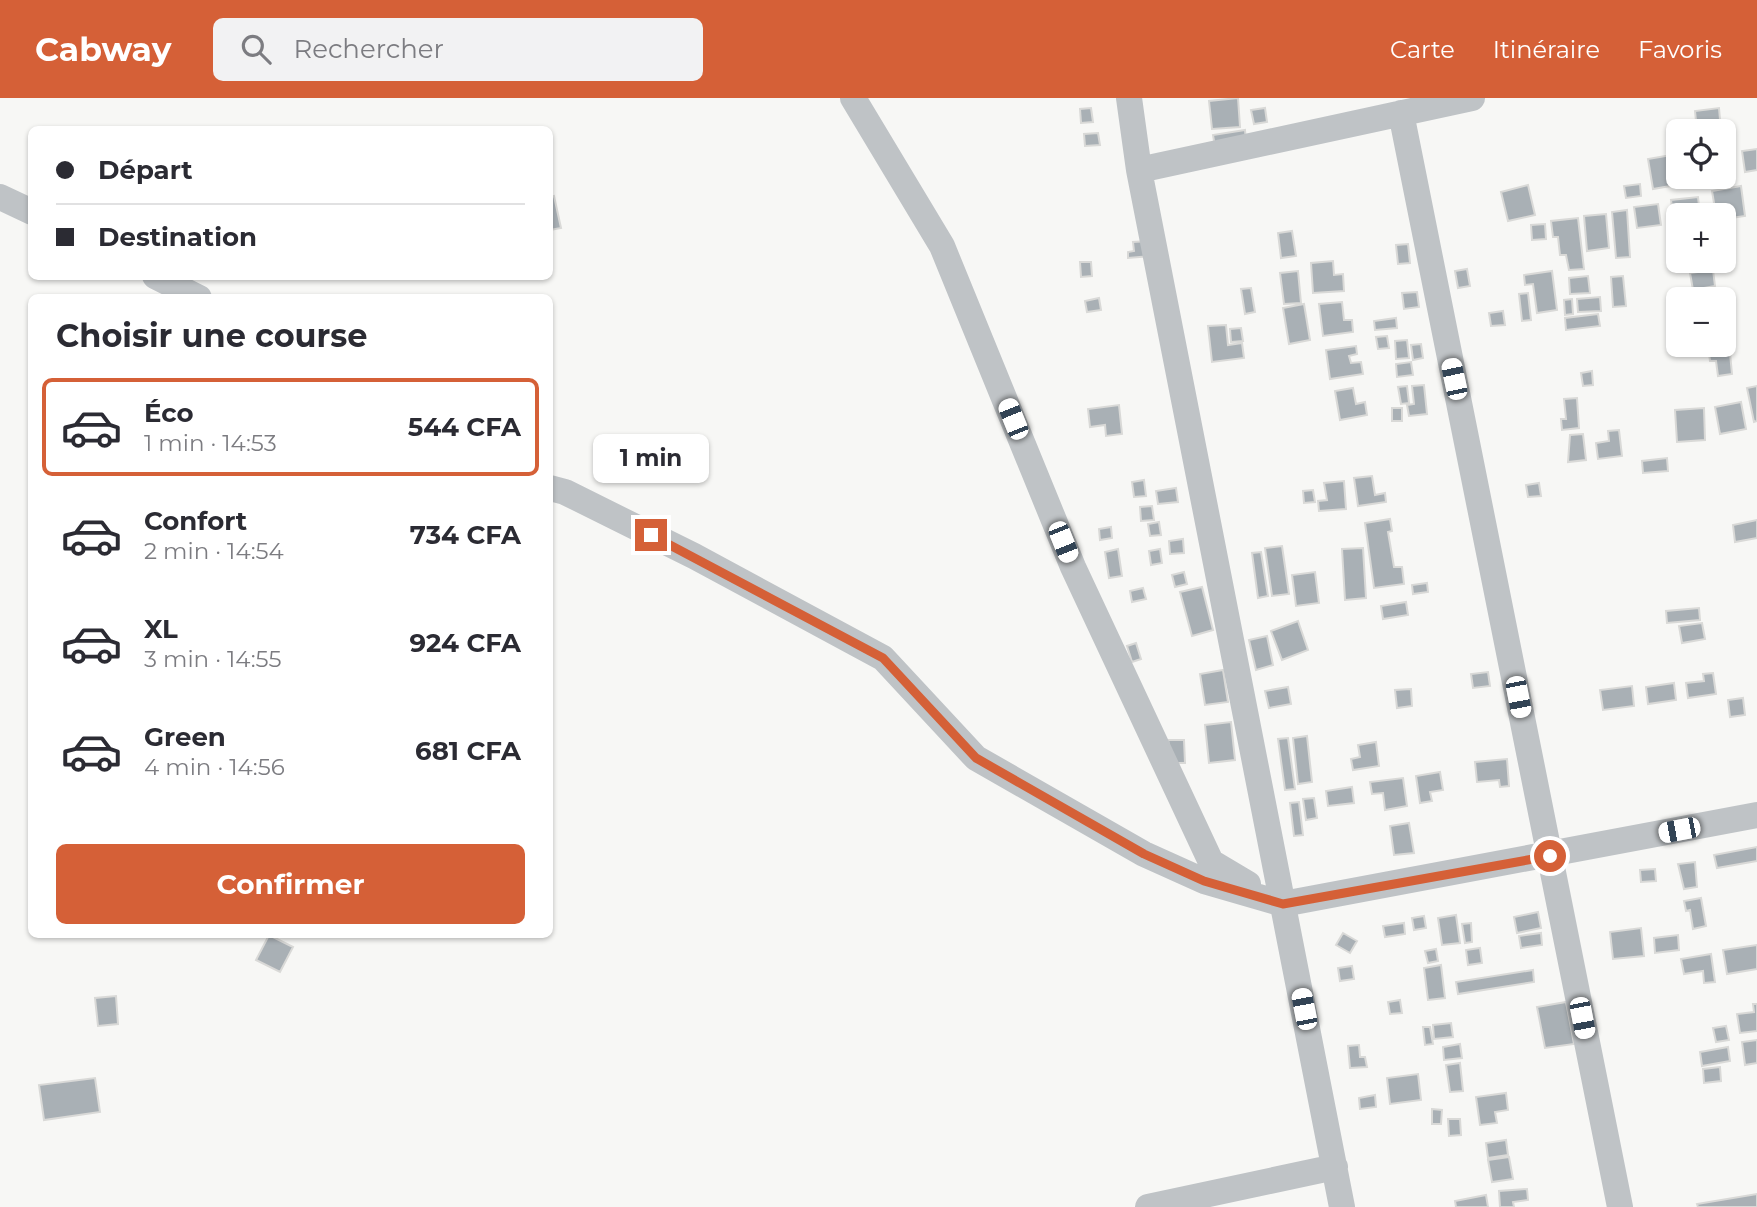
<!DOCTYPE html>
<html lang="fr">
<head>
<meta charset="utf-8">
<style>
	:root { --surface:#fff; --page:#f2f2f3; --text:#2b2b33; --muted:#7c7c81; --line:#e1e1e2; --accent:#d56037 }
	body { margin:0; font-family:Montserrat,sans-serif; background:var(--page); color:var(--text); height:100vh; display:flex; flex-direction:column; font-size:26px; white-space:nowrap }
	* { box-sizing:border-box; margin:0 }
	p { font-size:23px; color:var(--muted) }
	.icon { flex:none; width:38px; height:38px; fill:none; stroke:currentColor; stroke-width:2; stroke-linecap:round; stroke-linejoin:round }
	.map { position:relative; flex:1; overflow:hidden }
	.drawer { position:absolute; left:28px; top:196px; width:525px; height:644px; display:flex; flex-direction:column; background:var(--surface); border-radius:10px; box-shadow:0 2px 5px #0004 }
	.drawer>* { flex:none }
	.hud { position:absolute; left:28px; top:28px; width:525px; height:154px; border-radius:10px; box-shadow:0 2px 5px #0004; display:grid; align-content:center; height:154px; padding:0 28px; background:var(--surface) }
	.tools { position:absolute; left:1666px; top:21px; display:grid; gap:14px }
	.tools a { display:grid; place-items:center; width:70px; height:70px; border-radius:10px; background:var(--surface); box-shadow:0 2px 5px #0004; font-size:35px }
	.end { position:absolute; width:32px; height:32px; margin:-16px; border:9px solid #d56037; background:#fff; box-shadow:0 0 0 4px #fff }
	.from { border-radius:50% }
	.bubble { position:absolute; height:49px; border-radius:10px; background:var(--surface); box-shadow:0 2px 5px #0004; font-size:23px; font-weight:700; line-height:49px; text-align:center }
	.car { position:absolute; width:21px; height:42px; margin:-21px -10px; border-radius:9px; box-shadow:0 0 5px 2px #0007; background:linear-gradient(#fff 24%,#345 0 40%,#fff 0 76%,#345 0 86%,#fff 0) }
	.hud b { display:flex; align-items:center; gap:24px; height:66px; font-size:26px }
	.hud b+b { border-top:2px solid var(--line) }
	.hud i { width:18px; height:18px; background:var(--text) }
	ul { padding:0; list-style:none }
	li { display:flex; align-items:center; gap:21px; height:98px; margin:0 14px 10px; padding:0 14px; border:4px solid transparent; border-radius:10px }
	li div { flex:1 }
	li b { display:block; font-size:26px }
	li em { font-style:normal; font-weight:700 }
	li.active { border-color:var(--accent) }
	li>.icon { width:63px; height:63px; stroke-width:1.5 }
	h2 { padding:0 28px; font-size:32px; line-height:84px }
	.button { display:flex; gap:14px; margin-top:auto; padding:14px 28px }
	.button a { flex:1; height:80px; border-radius:10px; background:var(--accent); color:#fff; font-size:28px; font-weight:700; line-height:80px; text-align:center }
	header { display:flex; align-items:center; gap:42px; box-sizing:border-box; height:98px; padding:0 35px; background:var(--accent); color:#fff }
	header strong { font-size:33px }
	nav { display:flex; gap:38px; margin-inline-start:auto; font-size:24px }
	.search { width:490px; height:63px; background:var(--page); display:flex; align-items:center; gap:18px; box-sizing:border-box; padding:0 24px; border-radius:10px; color:var(--muted); font-size:26px }
	.map>svg:first-child { display:block }
</style>
</head>
<body>
<header>
<strong>Cabway</strong>
<div class="search"><svg class="icon" aria-label="search" viewBox="0 0 24 24"><circle cx="10" cy="10" r="6"/><path d="M15 15l6 6"/></svg>Rechercher</div>
<nav><a>Carte</a><a>Itinéraire</a><a>Favoris</a></nav>
</header>
<div class="map">
<svg width="1757" height="1109" viewBox="0 0 1757 1109">
	<rect width="100%" height="100%" fill="#f7f7f5"/>
	<path fill="#a9b0b5" stroke="#d9d9d7" stroke-width="2" d="M1238 0 1240 29 1212 31 1209 3Z
		M1091 10 1093 24 1081 25 1080 11Z
		M1265 10 1267 24 1254 26 1251 12Z
		M1719 10 1721 33H1697L1695 13Z
		M1245 32 1246 43 1215 49 1213 37Z
		M1098 35 1100 47 1085 48 1084 36Z
		M1757 51V72L1745 74 1742 53Z
		M1677 56 1678 79 1682 86 1653 91 1648 61Z
		M1733 58 1734 78 1707 81 1724 79V59Z
		M1640 86 1641 98 1626 100 1624 88Z
		M1528 87 1535 117 1508 123 1501 94Z
		M1741 88 1745 118 1724 121V117H1716L1712 93Z
		M554 98 561 130 550 132V99Z
		M1698 99 1700 117H1678V124L1674 125 1671 102Z
		M1658 106 1661 127 1637 130 1634 109Z
		M1627 112 1630 159 1616 160 1612 114Z
		M1606 116 1609 150 1587 153 1584 118Z
		M1578 120 1584 171 1569 172 1566 157H1560L1558 139H1553L1551 123Z
		M1545 126 1546 141 1532 142 1531 127Z
		M1292 133 1296 158 1281 160 1278 135Z
		M1149 143 1151 158 1128 160V154L1134 153 1133 144Z
		M1408 146 1410 165 1398 166 1396 147Z
		M1333 163 1334 177 1343 176 1344 193 1313 195 1311 165Z
		M1080 164H1091L1092 178 1081 179Z
		M1467 171 1470 188 1458 190 1455 173Z
		M1713 172 1715 188 1693 192 1690 175Z
		M1298 173 1301 205 1284 206 1280 175Z
		M1552 173 1557 212 1537 215 1533 186 1525 187 1524 177Z
		M1588 178 1590 195 1570 196 1569 180Z
		M1623 178 1626 208 1613 209 1611 179Z
		M1251 190 1255 214 1245 216 1241 191Z
		M1417 194 1419 209 1404 211 1402 195Z
		M1528 195 1531 222 1522 223 1519 196Z
		M1600 199 1601 213 1578 214 1577 201Z
		M1099 200 1101 212 1087 214 1085 203Z
		M1572 201 1573 216 1565 217 1564 202Z
		M1342 204 1344 222H1352L1353 234 1323 238 1319 206Z
		M1304 206 1310 242 1289 246 1283 210Z
		M1503 213 1505 227 1491 228 1489 215Z
		M1598 216 1600 228 1566 232 1565 220Z
		M1396 220 1397 230 1375 232 1374 223Z
		M1226 227 1228 247 1242 245 1244 260 1212 264 1208 228Z
		M1241 230 1243 243 1231 244 1230 231Z
		M1387 238 1389 250 1378 251 1376 239Z
		M1407 242 1409 260 1396 261 1395 243Z
		M1729 245 1732 276 1718 278 1716 263H1710L1708 248Z
		M1421 246 1423 260 1413 262 1411 247Z
		M1356 248 1357 256 1349 258 1351 265 1361 264 1363 276 1330 281 1326 252Z
		M1411 264 1413 277 1397 279 1396 266Z
		M1592 273 1593 287 1583 288 1581 275Z
		M1424 287 1427 316 1409 318 1407 307 1414 306 1412 288Z
		M1407 288 1409 305 1401 306 1398 289Z
		M1757 288V323L1754 324 1747 290Z
		M1353 290 1356 306 1365 304 1367 317 1340 322 1335 293Z
		M1577 300 1579 330 1562 332 1561 321H1566L1564 301Z
		M1741 304 1746 331 1720 336 1715 309Z
		M1119 307 1122 336 1106 338 1105 327 1090 329 1088 311Z
		M1392 310H1402V323H1392Z
		M1704 310 1705 342 1677 344 1675 312Z
		M1619 332 1622 358 1598 361 1596 345 1609 343 1608 333Z
		M1583 336 1586 362 1568 364 1570 337Z
		M1667 360 1668 373 1643 375 1642 363Z
		M1372 378 1375 397 1385 395 1386 404 1358 408 1354 380Z
		M1144 382 1146 398 1134 399 1132 384Z
		M1344 383 1346 411 1319 413 1318 403 1327 402 1324 385Z
		M1539 385 1541 398 1528 399 1526 387Z
		M1176 390 1178 404 1158 406 1156 393Z
		M1313 392 1315 404 1304 405 1303 393Z
		M1152 408 1154 422 1141 423 1140 409Z
		M1390 421 1392 433 1388 434 1394 469H1402L1404 486 1374 490 1365 425Z
		M1757 422V440L1735 444 1733 427Z
		M1159 424 1161 437 1150 438 1148 426Z
		M1111 429 1112 440 1100 442 1099 431Z
		M1183 441 1184 455 1170 456 1169 443Z
		M1282 448 1289 496 1272 498 1265 450Z
		M1363 450 1366 500 1345 502 1342 451Z
		M1118 451 1122 478 1109 480 1105 454Z
		M1160 451 1162 465 1151 467 1149 453Z
		M1261 454 1268 498 1258 500 1252 455Z
		M1184 474 1187 486 1175 489 1172 477Z
		M1315 474 1319 505 1296 508 1292 477Z
		M1427 485 1428 494 1413 496 1412 487Z
		M1202 489 1213 532 1192 538 1180 494Z
		M1143 490 1146 501 1132 504 1130 493Z
		M1406 504 1408 517 1383 521 1381 508Z
		M1699 510 1700 522 1667 525 1666 513Z
		M1298 523 1308 552 1282 562 1271 533Z
		M1702 525 1705 541 1682 545 1679 528Z
		M1267 538 1273 567 1256 572 1249 542Z
		M1136 545 1141 561 1132 564 1127 548Z
		M1223 572 1228 604 1205 607 1200 576Z
		M1488 574 1490 588 1473 590 1471 576Z
		M1713 575 1716 596 1688 600 1686 585 1704 583 1703 576Z
		M1674 585 1676 602 1648 606 1646 589Z
		M1632 588 1634 608 1603 612 1600 592Z
		M1288 589 1291 606 1269 610 1265 593Z
		M1411 591 1412 608 1397 610 1395 592Z
		M1743 600 1745 617 1730 619 1728 602Z
		M1231 624 1235 662 1209 665 1205 627Z
		M1307 638 1312 684 1298 686 1293 640Z
		M1288 640 1295 691 1285 692 1278 641Z
		M1168 642H1184L1185 665H1172Z
		M1376 644 1379 668 1353 672 1351 661 1360 659 1358 647Z
		M1507 661 1509 688 1500 689 1499 682 1477 684 1475 664Z
		M1440 674 1443 692 1430 694 1432 703 1420 705 1416 678Z
		M1403 680 1407 708 1385 712 1383 695 1372 696 1370 684Z
		M1352 689 1354 705 1328 708 1326 693Z
		M1314 700 1317 720 1306 722 1303 701Z
		M1299 704 1303 737 1294 738 1290 705Z
		M1409 725 1414 755 1394 757 1390 728Z
		M1757 749V763L1717 770 1714 757Z
		M1695 764 1697 789 1684 791 1678 766Z
		M1655 771 1656 783 1641 784 1640 772Z
		M1701 800 1706 828 1693 831 1690 812 1686 813 1684 803Z
		M1538 814 1541 830 1517 835 1514 819Z
		M1456 817 1460 845 1442 847 1438 820Z
		M1424 818 1426 830 1414 832 1412 820Z
		M1404 825 1405 836 1385 839 1383 828Z
		M1471 825 1472 844 1465 845 1462 826Z
		M1641 830 1644 858 1613 861 1610 834Z
		M1343 835 1357 843 1350 855 1336 847Z
		M1541 835 1542 847 1521 850 1519 838Z
		M269 837 293 849 280 874 256 862Z
		M1678 837 1679 852 1655 855 1654 840Z
		M1757 847V871L1727 876 1723 852Z
		M1480 850 1482 865 1468 867 1466 852Z
		M1436 851 1438 863 1428 865 1425 853Z
		M1711 856 1715 884 1704 885 1703 873 1684 876 1681 861Z
		M1441 867 1445 900 1428 902 1424 870Z
		M1352 868 1354 881 1340 883 1338 870Z
		M1533 872 1534 884 1458 896 1456 884Z
		M116 898 118 926 98 928 95 900Z
		M1400 902 1402 915 1390 916 1388 904Z
		M1566 904 1574 946 1545 950 1537 909Z
		M1753 906H1757V933L1740 935 1737 916 1754 914Z
		M1451 925 1453 939 1434 941 1433 927Z
		M1726 928 1729 942 1716 944 1713 930Z
		M1423 929H1430L1433 946 1425 947Z
		M1757 942V965L1745 967 1742 944Z
		M1460 946 1462 960 1444 962 1443 949Z
		M1359 947 1360 959H1365L1367 969 1350 970 1348 948Z
		M1728 949 1730 963 1702 968 1700 954Z
		M1460 965 1463 993 1450 994 1446 967Z
		M1720 969 1721 983 1704 985 1703 971Z
		M1418 976 1421 1002 1390 1006 1387 980Z
		M95 980 100 1014 44 1022 39 987Z
		M1506 995 1508 1012 1495 1014 1497 1025 1480 1027 1476 999Z
		M1375 997 1376 1009 1360 1011 1359 1000Z
		M1432 1011 1442 1012 1441 1026H1432Z
		M1448 1021H1460L1461 1037 1449 1038Z
		M1506 1042 1508 1057 1488 1060 1486 1045Z
		M1509 1059 1513 1081 1492 1084 1488 1062Z
		M1527 1091 1528 1102 1513 1104 1514 1109H1500L1499 1093Z
		M1757 1096V1109H1698L1697 1106Z
		M1486 1097 1488 1109H1456L1455 1103Z"/>
	<g fill="none" stroke-linecap="round" stroke-linejoin="round">
		<path stroke="#bfc3c6" stroke-width="26" d="M853 0 942 148 1073 469 1211 764 1248 786
			M1129 0 1139 72 1342 1109
			M1401 15 1620 1109
			M1139 72 1472 0
			M0 99 32 114
			M155 178 199 200
			M550 390 565 394 694 458 883 560 976 660 1144 756 1204 783 1283 806 1757 717
			M1148 1109 1335 1069"/>
	</g>
	<g fill="none" stroke-linecap="round" stroke-linejoin="round">
		<path stroke="#d56037" stroke-width="9" d="M651 437 883 560 976 660 1144 756 1204 783 1283 806 1550 758"/>
	</g>
</svg>
<div class="tools">
<a><svg class="icon" aria-label="locate" viewBox="0 0 24 24"><circle cx="12" cy="12" r="6"/><path d="M12 2v4M12 18v4M2 12h4M18 12h4"/></svg></a>
<a>+</a>
<a>−</a>
</div>
<i class="end from" style="left:1550px;top:758px"></i>
<i class="end" style="left:651px;top:437px"></i>
<div class="bubble" style="left:593px;top:336px;width:116px">1 min</div>
<i class="car" style="left:1454px;top:281px;rotate:348deg"></i>
<i class="car" style="left:1013px;top:321px;rotate:338deg"></i>
<i class="car" style="left:1063px;top:444px;rotate:158deg"></i>
<i class="car" style="left:1518px;top:599px;rotate:169deg"></i>
<i class="car" style="left:1679px;top:732px;rotate:259deg"></i>
<i class="car" style="left:1304px;top:911px;rotate:349deg"></i>
<i class="car" style="left:1582px;top:920px;rotate:169deg"></i>
<div class="hud">
<b><i class="from"></i>Départ</b>
<b><i></i>Destination</b>
</div>
<section class="drawer">
<h2>Choisir une course</h2>
<ul>
<li class="active"><svg class="icon" aria-label="car" viewBox="0 0 24 24"><path d="M5 17H2v-5l4-1 3-4h7l3 4 3 1v5h-3M9 17h6M6 11h13"/><circle cx="7" cy="17" r="2"/><circle cx="17" cy="17" r="2"/></svg><div><b>Éco</b><p>1 min · 14:53</p></div><em>544 CFA</em></li>
<li><svg class="icon" aria-label="car" viewBox="0 0 24 24"><path d="M5 17H2v-5l4-1 3-4h7l3 4 3 1v5h-3M9 17h6M6 11h13"/><circle cx="7" cy="17" r="2"/><circle cx="17" cy="17" r="2"/></svg><div><b>Confort</b><p>2 min · 14:54</p></div><em>734 CFA</em></li>
<li><svg class="icon" aria-label="car" viewBox="0 0 24 24"><path d="M5 17H2v-5l4-1 3-4h7l3 4 3 1v5h-3M9 17h6M6 11h13"/><circle cx="7" cy="17" r="2"/><circle cx="17" cy="17" r="2"/></svg><div><b>XL</b><p>3 min · 14:55</p></div><em>924 CFA</em></li>
<li><svg class="icon" aria-label="car" viewBox="0 0 24 24"><path d="M5 17H2v-5l4-1 3-4h7l3 4 3 1v5h-3M9 17h6M6 11h13"/><circle cx="7" cy="17" r="2"/><circle cx="17" cy="17" r="2"/></svg><div><b>Green</b><p>4 min · 14:56</p></div><em>681 CFA</em></li>
</ul>
<div class="button"><a>Confirmer</a></div>
</section>
</div>
</body>
</html>
